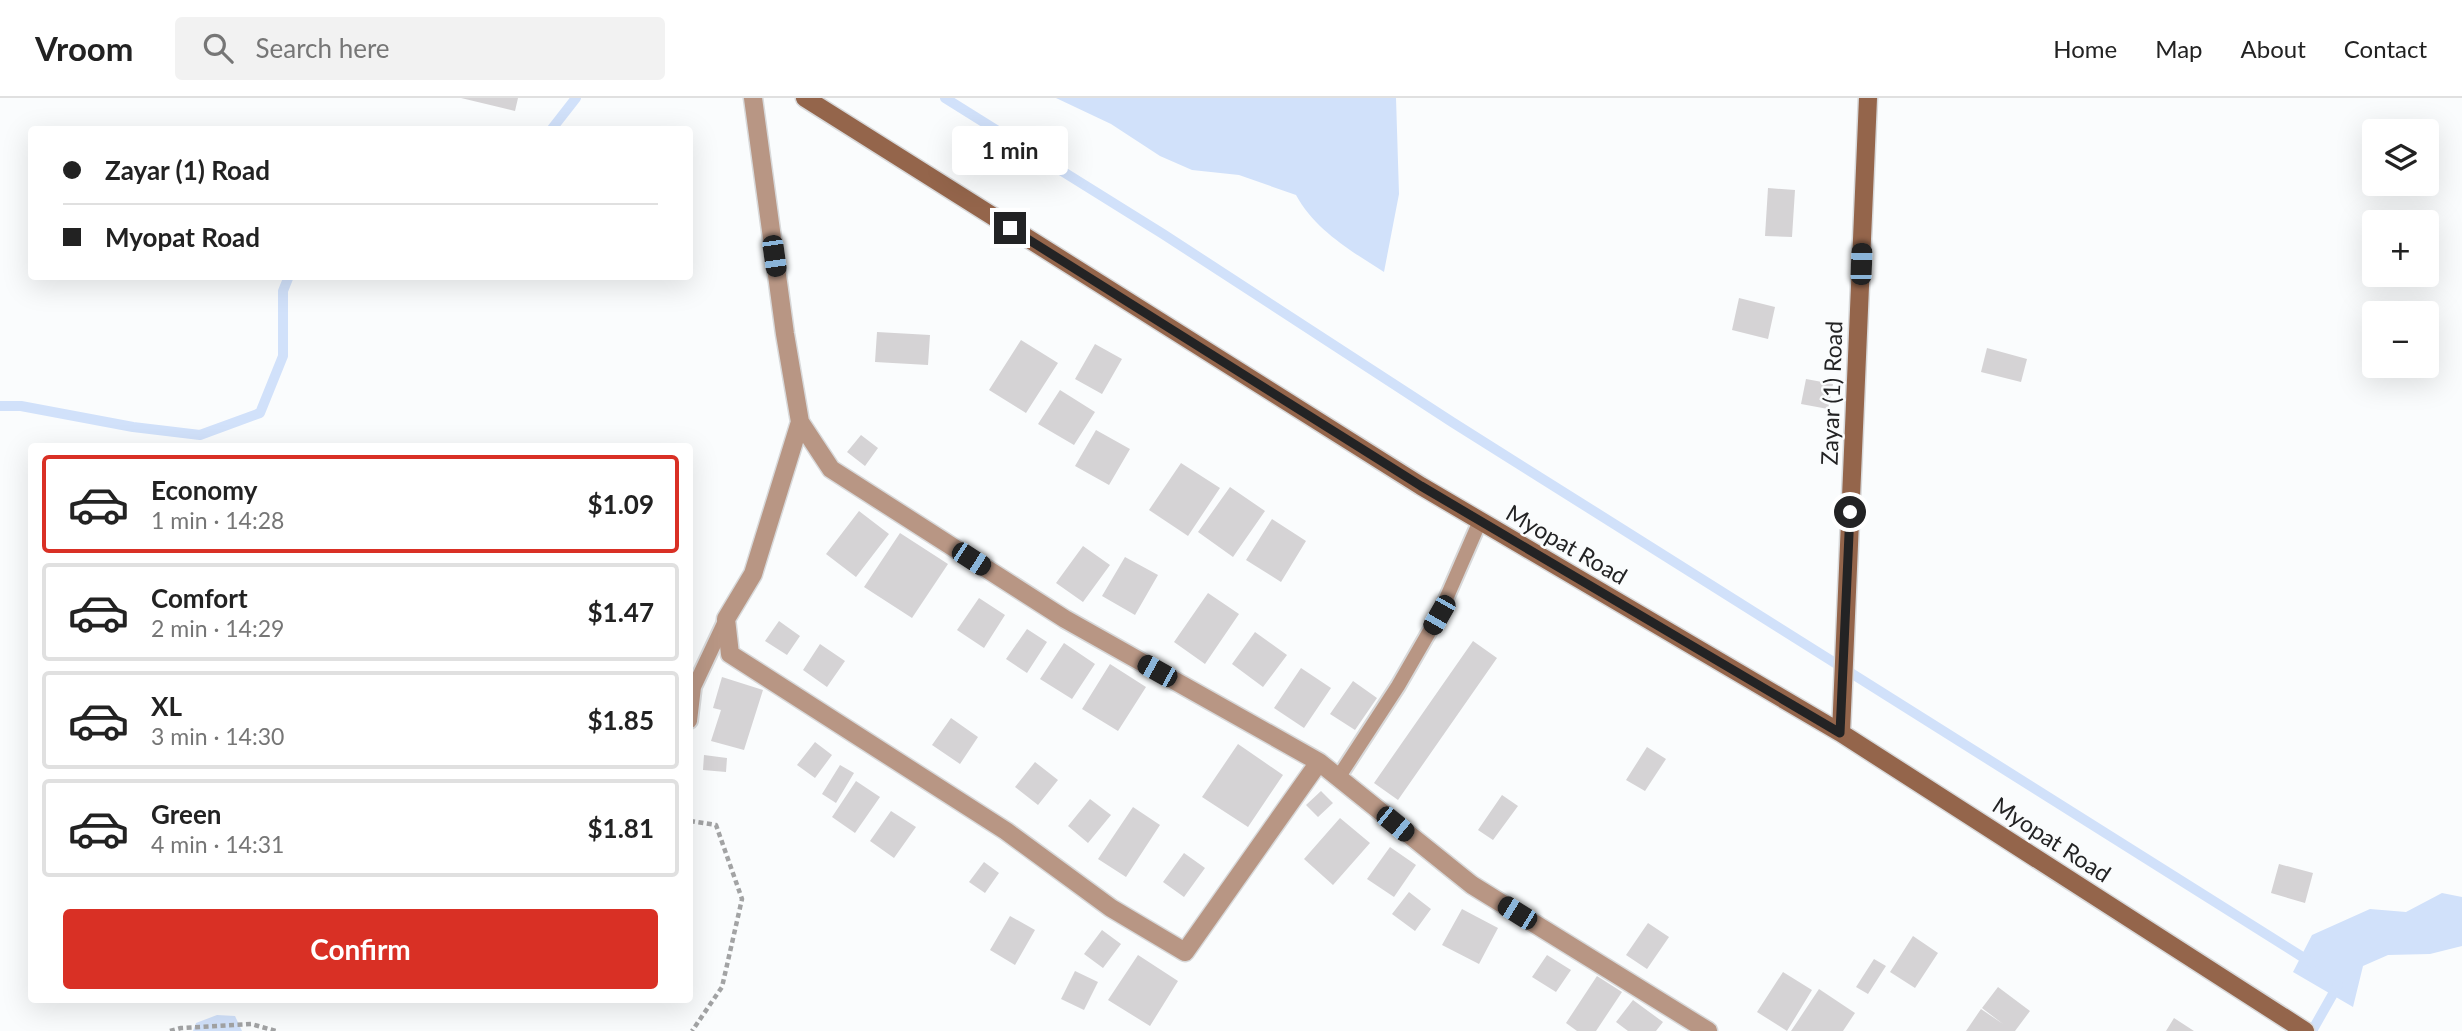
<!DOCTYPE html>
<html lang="en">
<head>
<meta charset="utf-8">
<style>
	:root { --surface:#fff; --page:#f2f2f2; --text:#222; --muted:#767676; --line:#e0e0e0; --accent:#d93025 }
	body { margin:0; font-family:Lato,sans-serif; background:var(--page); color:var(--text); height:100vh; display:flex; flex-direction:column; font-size:26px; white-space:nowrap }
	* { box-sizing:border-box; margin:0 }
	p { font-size:23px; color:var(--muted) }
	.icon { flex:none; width:38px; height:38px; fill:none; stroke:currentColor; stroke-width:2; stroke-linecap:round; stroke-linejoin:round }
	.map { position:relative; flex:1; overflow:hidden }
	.drawer { position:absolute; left:28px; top:345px; width:665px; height:560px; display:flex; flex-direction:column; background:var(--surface); border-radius:7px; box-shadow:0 7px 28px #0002 }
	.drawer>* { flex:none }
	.banner { position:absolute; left:28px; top:28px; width:665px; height:154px; border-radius:7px; box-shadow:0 7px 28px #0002; display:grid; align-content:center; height:154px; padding:0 35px; background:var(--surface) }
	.controls { position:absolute; left:2362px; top:21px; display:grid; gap:14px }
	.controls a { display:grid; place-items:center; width:77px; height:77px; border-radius:7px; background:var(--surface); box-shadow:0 7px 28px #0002; font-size:35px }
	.end { position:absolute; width:32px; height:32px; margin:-16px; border:9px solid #232324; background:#fff; box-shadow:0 0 0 4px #fff }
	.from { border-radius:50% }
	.bubble { position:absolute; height:49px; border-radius:7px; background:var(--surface); box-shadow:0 7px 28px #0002; font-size:23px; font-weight:700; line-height:49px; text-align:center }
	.car { position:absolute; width:21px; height:42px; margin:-21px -10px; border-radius:9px; box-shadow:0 0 5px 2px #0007; background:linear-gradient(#222 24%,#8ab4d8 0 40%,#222 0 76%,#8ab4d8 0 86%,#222 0) }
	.banner b { display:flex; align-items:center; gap:24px; height:66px; font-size:26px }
	.banner b+b { border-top:2px solid var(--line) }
	.banner i { width:18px; height:18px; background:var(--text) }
	ul { padding:12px 0 0; list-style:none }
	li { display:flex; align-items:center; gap:21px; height:98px; margin:0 14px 10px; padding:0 21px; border:4px solid var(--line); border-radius:7px }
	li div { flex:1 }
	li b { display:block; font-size:26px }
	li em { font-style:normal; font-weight:700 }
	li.active { border-color:var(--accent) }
	li>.icon { width:63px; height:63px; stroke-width:1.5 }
	.primary-button { display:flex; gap:14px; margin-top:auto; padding:14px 35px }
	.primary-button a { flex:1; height:80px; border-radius:7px; background:var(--accent); color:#fff; font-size:28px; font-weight:700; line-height:80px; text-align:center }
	header { display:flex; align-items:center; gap:42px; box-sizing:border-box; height:98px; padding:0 35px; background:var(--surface); border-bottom:2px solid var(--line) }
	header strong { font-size:33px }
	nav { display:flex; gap:38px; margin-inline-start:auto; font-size:24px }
	.search { width:490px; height:63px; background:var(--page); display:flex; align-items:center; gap:18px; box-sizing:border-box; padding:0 24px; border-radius:7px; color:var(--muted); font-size:26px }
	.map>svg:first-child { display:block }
</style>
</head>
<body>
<header>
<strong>Vroom</strong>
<div class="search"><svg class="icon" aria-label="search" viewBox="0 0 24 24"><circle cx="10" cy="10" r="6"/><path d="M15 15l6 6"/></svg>Search here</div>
<nav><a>Home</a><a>Map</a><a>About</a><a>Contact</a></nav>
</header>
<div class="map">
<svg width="2462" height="933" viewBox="0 0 2462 933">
	<rect width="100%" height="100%" fill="#fafcfd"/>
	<path fill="#d1e1fa" d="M1056 0H1396L1399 96 1384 174C1351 153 1315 132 1296 97L1239 77 1192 72 1160 58 1111 26Z
		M2442 795 2462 799V848L2430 856 2388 857 2363 868 2353 909 2293 874 2312 837 2370 811 2406 814Z
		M217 917 235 918 242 933H193L196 925Z"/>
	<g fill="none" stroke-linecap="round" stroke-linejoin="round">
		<path stroke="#d1e1fa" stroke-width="10" d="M945 0 1163 136 1452 324 2312 865
			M551 32 576 0
			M0 308H21L133 329 200 337 260 315 283 258V193L289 178
			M2312 933 2338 887"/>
	</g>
	<path fill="#d5d3d5" d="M461 0H518L515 13Z
		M1768 90 1795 92 1792 139 1765 138Z
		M1739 200 1775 209 1768 241 1732 232Z
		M877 234 930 237 928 267 875 264Z
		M1021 242 1058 265 1026 315 989 292Z
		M1095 246 1122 261 1102 296 1075 281Z
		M1987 250 2027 261 2021 284 1981 274Z
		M1806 281 1833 286 1828 311 1801 306Z
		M1060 292 1095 314 1074 347 1038 326Z
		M1096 332 1130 351 1109 387 1075 368Z
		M861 337 878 350 865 368 847 354Z
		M1181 365 1220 390 1188 438 1149 412Z
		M1230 389 1265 413 1233 459 1198 434Z
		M859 413 889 436 856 479 826 456Z
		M1272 421 1306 443 1281 484 1246 462Z
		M900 435 948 466 912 520 864 489Z
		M1083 448 1110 467 1083 504 1056 485Z
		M1125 459 1158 477 1135 517 1102 498Z
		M1208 495 1239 516 1205 566 1174 544Z
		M979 500 1005 517 984 550 957 532Z
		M779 523 800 538 787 557 765 543Z
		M1027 531 1047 544 1027 575 1006 561Z
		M1255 534 1287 557 1263 589 1232 566Z
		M1473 543 1497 560 1398 702 1374 685Z
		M1064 545 1095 566 1072 601 1040 581Z
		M820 546 845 563 827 589 803 572Z
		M1110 566 1146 589 1118 633 1082 611Z
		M1301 570 1331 590 1304 630 1274 610Z
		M722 579 763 592 744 652 711 643 721 612 713 610Z
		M1353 583 1377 600 1355 632 1330 616Z
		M951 620 978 639 960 666 932 647Z
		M815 644 832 657 815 680 797 667Z
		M1238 646 1283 677 1248 729 1202 699Z
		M1647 649 1666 661 1645 693 1626 682Z
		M704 657 727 660 726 674 703 672Z
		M1035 664 1058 682 1038 707 1015 689Z
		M840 667 854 675 836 705 822 696Z
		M856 683 880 699 855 735 832 719Z
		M1321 693 1333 705 1318 719 1306 707Z
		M1502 697 1518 708 1493 742 1478 732Z
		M1090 701 1111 717 1088 745 1068 728Z
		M1133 709 1160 727 1126 779 1098 761Z
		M891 713 916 729 894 760 870 743Z
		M1340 720 1370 745 1333 787 1304 761Z
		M1390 749 1416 767 1394 799 1367 781Z
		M1184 755 1205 770 1184 799 1163 784Z
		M984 764 999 775 985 795 969 784Z
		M2279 766 2313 775 2305 805 2271 795Z
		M1409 794 1431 811 1415 833 1392 816Z
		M1462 811 1498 830 1479 866 1442 847Z
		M1010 818 1035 832 1015 867 990 852Z
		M1648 825 1669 839 1647 871 1626 857Z
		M1102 832 1121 846 1103 870 1084 856Z
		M1913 838 1938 855 1915 890 1890 874Z
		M1138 857 1178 883 1150 928 1108 902Z
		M1547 857 1571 872 1556 894 1532 879Z
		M1874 861 1886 868 1868 896 1856 889Z
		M1075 873 1098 884 1084 912 1061 901Z
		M1783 874 1812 892 1787 933 1757 914Z
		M1597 878 1622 894 1596 933H1577L1566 925Z
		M1998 889 2030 913 2015 933H1966L1981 911 2003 926 1982 910Z
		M1819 891 1855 915 1843 933H1791Z
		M1633 902 1663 924 1656 933H1628L1616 924Z
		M2174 920 2194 933H2166Z"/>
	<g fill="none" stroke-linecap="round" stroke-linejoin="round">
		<g stroke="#d8d9da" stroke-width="18">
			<path id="lane" d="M690 623 694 589 726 521
				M1338 680 1398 588 1439 517 1480 423"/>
		</g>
		<g stroke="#d8d9da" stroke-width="21">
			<path id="street" d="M753 0 785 236 800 324 753 476 726 521 730 556 1006 733 1111 810 1185 854 1319 664
				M800 324 831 371 1065 521 1319 664 1472 787 1708 933"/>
		</g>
		<g stroke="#d8d9da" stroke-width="21">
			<path id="secondary" d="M805 0 1421 388 1841 635 2305 933
				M1841 635 1868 0"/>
		</g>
		<path stroke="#a2a3a4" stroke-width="4.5" stroke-dasharray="5 3.5" stroke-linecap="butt" d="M690 723 716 727 742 801 722 889 692 933
			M170 933 181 930 251 926 276 933"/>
		<use href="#lane" stroke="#b89684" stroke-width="14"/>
		<use href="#street" stroke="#b89684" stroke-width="18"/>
		<use href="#secondary" stroke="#94654b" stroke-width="18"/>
	</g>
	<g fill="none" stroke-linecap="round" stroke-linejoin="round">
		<path stroke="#232324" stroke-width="9" d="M1010 130 1421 388 1840 635 1850 414"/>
	</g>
	<g text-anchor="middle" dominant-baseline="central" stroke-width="5" stroke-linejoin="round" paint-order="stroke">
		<g font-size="23" fill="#232324" stroke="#fafcfd">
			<text transform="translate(1831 295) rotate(-88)">Zayar (1) Road</text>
			<text transform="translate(1567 446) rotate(30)">Myopat Road</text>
			<text transform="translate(2052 741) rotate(33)">Myopat Road</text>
		</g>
	</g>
</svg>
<div class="controls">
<a><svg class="icon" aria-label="layers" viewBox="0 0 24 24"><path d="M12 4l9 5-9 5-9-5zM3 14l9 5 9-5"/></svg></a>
<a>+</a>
<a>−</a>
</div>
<i class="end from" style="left:1850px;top:414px"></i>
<i class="end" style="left:1010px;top:130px"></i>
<div class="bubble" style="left:952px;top:28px;width:116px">1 min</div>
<i class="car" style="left:774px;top:158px;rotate:172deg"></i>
<i class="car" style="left:1861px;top:166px;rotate:2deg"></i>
<i class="car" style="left:971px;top:461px;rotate:123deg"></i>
<i class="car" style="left:1439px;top:517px;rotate:210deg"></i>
<i class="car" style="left:1157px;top:573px;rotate:299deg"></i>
<i class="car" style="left:1395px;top:726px;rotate:129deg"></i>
<i class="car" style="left:1517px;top:815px;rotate:302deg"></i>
<div class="banner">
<b><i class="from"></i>Zayar (1) Road</b>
<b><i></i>Myopat Road</b>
</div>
<section class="drawer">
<ul>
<li class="active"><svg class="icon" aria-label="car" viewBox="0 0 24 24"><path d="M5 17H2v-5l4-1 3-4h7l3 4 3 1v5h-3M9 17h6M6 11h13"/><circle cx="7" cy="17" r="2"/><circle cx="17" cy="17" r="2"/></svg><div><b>Economy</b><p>1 min · 14:28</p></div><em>$1.09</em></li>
<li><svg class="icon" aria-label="car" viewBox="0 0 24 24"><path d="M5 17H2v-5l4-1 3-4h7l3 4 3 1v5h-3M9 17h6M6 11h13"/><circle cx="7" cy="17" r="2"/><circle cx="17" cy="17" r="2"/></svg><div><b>Comfort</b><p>2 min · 14:29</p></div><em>$1.47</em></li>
<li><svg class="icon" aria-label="car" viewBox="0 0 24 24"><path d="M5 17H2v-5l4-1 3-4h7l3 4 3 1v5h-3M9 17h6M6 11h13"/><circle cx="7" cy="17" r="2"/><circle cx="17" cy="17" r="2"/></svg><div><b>XL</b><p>3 min · 14:30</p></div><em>$1.85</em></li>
<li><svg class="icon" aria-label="car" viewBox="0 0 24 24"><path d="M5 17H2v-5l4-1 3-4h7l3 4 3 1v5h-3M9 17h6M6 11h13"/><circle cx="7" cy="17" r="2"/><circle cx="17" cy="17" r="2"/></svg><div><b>Green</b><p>4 min · 14:31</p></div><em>$1.81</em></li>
</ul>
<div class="primary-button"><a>Confirm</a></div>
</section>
</div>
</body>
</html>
